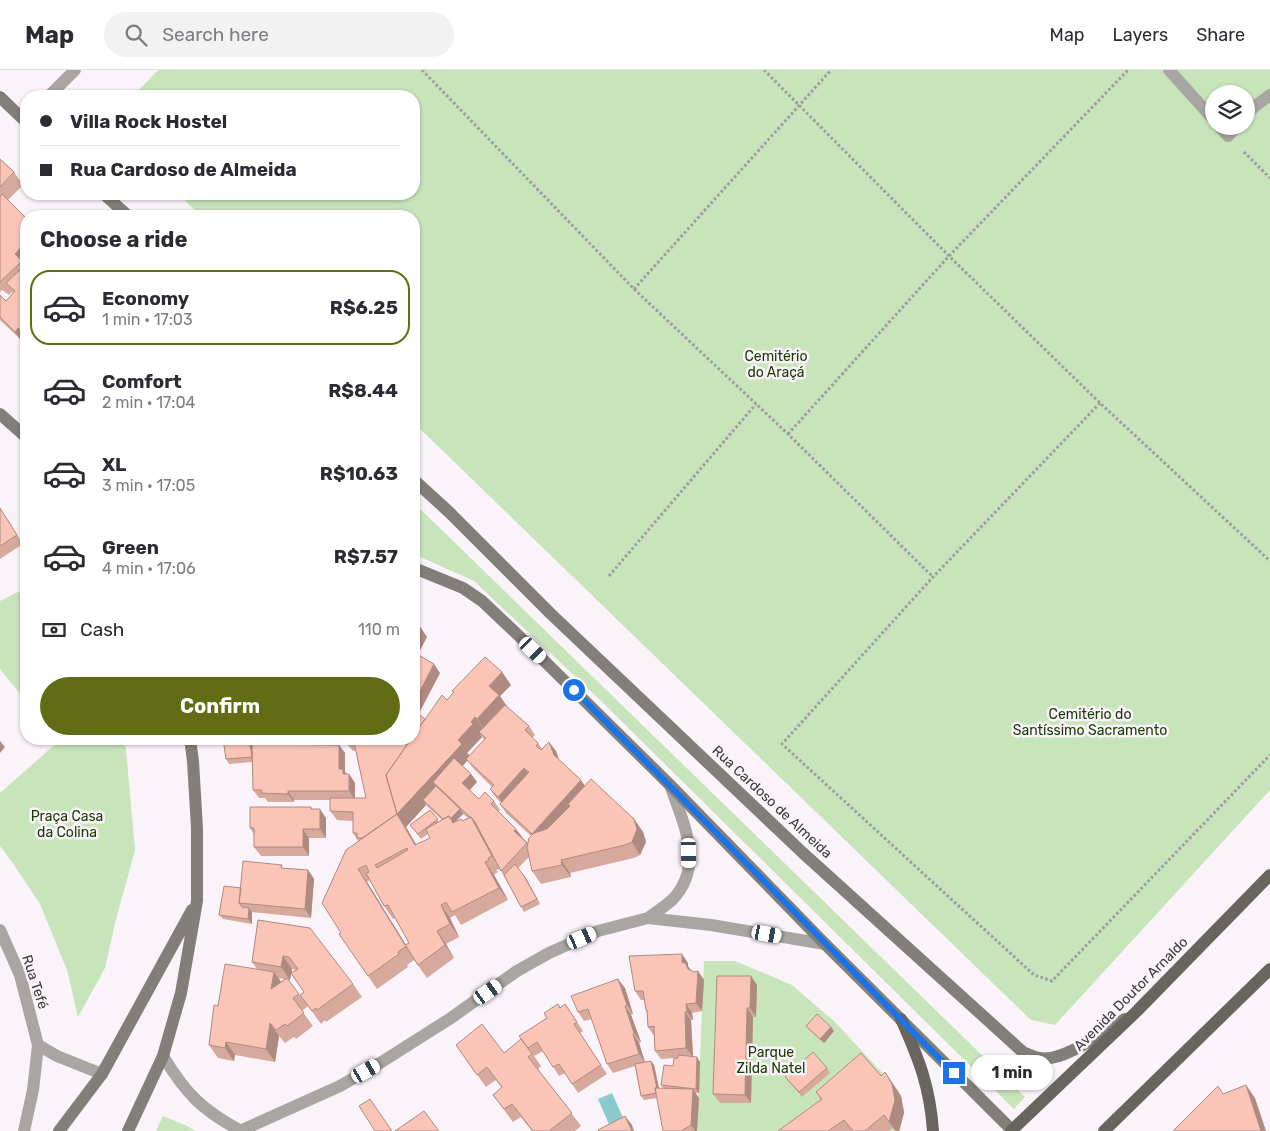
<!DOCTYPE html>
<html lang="en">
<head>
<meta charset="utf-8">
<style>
	:root { --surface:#fff; --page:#f2f2f3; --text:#2b2b33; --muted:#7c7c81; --line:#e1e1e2; --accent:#616d15 }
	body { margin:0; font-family:Rubik,sans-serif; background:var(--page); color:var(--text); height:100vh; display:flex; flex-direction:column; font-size:19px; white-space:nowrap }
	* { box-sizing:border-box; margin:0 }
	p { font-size:16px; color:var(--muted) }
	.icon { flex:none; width:28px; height:28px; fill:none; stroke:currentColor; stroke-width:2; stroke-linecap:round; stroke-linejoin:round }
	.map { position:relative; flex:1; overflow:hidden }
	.side { position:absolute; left:20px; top:140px; width:400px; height:535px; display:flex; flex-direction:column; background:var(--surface); border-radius:20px; box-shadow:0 1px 4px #0004 }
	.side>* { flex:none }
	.hud { position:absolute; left:20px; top:20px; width:400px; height:110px; border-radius:20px; box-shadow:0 1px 4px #0004; display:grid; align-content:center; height:110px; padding:0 20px; background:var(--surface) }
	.controls { position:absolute; left:1205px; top:15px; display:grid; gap:10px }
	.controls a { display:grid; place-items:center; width:50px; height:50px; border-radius:50%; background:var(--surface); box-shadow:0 1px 4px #0004; font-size:25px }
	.end { position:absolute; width:22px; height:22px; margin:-11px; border:6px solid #1a73e8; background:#fff; box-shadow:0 0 0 2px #fff }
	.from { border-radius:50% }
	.bubble { position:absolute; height:35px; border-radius:18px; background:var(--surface); box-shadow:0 1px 4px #0004; font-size:16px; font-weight:700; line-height:35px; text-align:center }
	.car { position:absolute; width:15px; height:30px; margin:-15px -8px; border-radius:6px; box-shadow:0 0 4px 1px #0007; background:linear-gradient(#fff 24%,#345 0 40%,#fff 0 76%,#345 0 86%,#fff 0) }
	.hud b { display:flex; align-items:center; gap:18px; height:48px; font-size:19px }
	.hud b+b { border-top:1px solid var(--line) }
	.hud i { width:12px; height:12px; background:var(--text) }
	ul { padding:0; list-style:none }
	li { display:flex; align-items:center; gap:15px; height:75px; margin:0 10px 8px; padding:0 10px; border:2px solid transparent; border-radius:20px }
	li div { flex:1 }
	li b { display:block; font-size:19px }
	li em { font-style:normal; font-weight:700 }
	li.selected { border-color:var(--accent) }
	li>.icon { width:45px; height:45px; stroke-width:1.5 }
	h2 { padding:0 20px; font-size:22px; line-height:60px }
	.pay { display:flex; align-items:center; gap:12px; height:55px; padding:0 20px; font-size:19px }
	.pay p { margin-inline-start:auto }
	.action { display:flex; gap:10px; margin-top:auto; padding:10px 20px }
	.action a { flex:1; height:58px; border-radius:30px; background:var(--accent); color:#fff; font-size:20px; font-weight:700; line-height:58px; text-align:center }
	header { display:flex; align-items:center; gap:30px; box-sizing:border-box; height:70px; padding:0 25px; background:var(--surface); border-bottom:1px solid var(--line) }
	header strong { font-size:24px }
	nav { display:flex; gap:28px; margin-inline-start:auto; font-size:18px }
	.search { width:350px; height:45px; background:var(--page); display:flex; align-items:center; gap:12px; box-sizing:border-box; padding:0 18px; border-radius:28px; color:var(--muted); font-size:19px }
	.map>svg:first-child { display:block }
</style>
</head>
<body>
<header>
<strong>Map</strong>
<div class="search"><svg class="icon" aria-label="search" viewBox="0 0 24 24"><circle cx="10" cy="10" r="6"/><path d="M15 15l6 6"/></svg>Search here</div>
<nav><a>Map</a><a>Layers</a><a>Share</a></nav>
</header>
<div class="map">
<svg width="1270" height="1061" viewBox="0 0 1270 1061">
	<rect width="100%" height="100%" fill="#faf3f9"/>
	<path fill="#c7e4ba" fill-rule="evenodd" d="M158 0H1270V720L1055 955 1031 950 414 353V146H201L178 124H414V26H133ZM1214 24H1246V56H1214Z
		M414 433 1025 1027 1014 1039 598 628 474 511 414 484Z
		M26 518V631L0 599V531Z
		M58 669H125L135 780 115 853 105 898 78 947 67 900 40 834 12 792 0 776V723L59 671Z
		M704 891H735L792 915 835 952 898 1020 904 1039 900 1061H697Z
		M163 1046 187 1056 195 1061H156Z"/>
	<path fill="#8bcbcd" d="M612 1023 625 1052 611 1059 598 1029Z"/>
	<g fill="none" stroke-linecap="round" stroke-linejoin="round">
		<path stroke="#9f9a9e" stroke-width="3" stroke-dasharray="2.5 2.5" stroke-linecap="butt" d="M422 0 634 219 788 364 933 507
			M764 0 949 186 1100 333 1270 491
			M1244 82 1270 108
			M634 219 831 0
			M1100 333 933 507 782 674 1034 905 1052 911 1270 685
			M788 364 949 186 1128 0
			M609 506 756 334"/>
		<path stroke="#a8a6a2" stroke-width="12" d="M1169 0 1214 50
			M1246 46 1254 37 1270 25
			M1219 56 1228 66 1237 56"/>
		<path stroke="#a8a6a2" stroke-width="12" d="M49 26 75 0
			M648 848C656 842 666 836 673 829 705 795 683 752 670 715
			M0 860 20 905 38 975 33 1020 24 1061
			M38 975 57 986 102 1004
			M163 986C186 1024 202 1040 241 1061
			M240 1061 340 1016 380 993 451 948 517 901 549 883 598 861 648 848 711 855 825 874"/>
		<path stroke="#827f7a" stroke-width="12" d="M0 27 26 52
			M104 124 128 146
			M0 344 26 367
			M414 410 449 442 551 544 803 783 1024 983C1029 984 1034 987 1039 988 1063 993 1104 961 1125 949
			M414 498 463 518 482 531 519 566 670 715 825 874 1013 1061
			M59 1061 102 1004 192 840
			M128 1061 163 986 181 923 197 831V758L193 691 190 669"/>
		<path stroke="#68645e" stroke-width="12" d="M901 949C919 989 930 1017 933 1061
			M1011 1061 1137 941 1270 805
			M1104 1061 1270 899"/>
	</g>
	<path fill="#d7a99d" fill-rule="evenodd" d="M0 89 14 102 23 115 8 130 26 148V194L25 195 26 196V268L25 267 21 270 0 250V225L6 231 13 223 12 222 9 225 2 220 0 222Z
		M0 438 23 474 0 489Z
		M414 554 427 567 417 585 440 603 418 644 425 649 447 630 454 623 452 621 511 615 500 626 508 638 529 656 535 665 532 668 538 673 542 679 556 681 559 690 585 716 634 749 643 762 646 772 640 785 634 788 570 803 571 807 541 814 532 801 529 787 518 798 527 810 540 834 524 842 500 799 496 800 498 802 494 805 508 830 461 855 455 845 450 848 459 867 446 874 454 888 427 908 414 890 407 895 408 897 377 919 339 864 341 863 358 771 353 763V751L337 750 330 741V730H294V732H268L265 728H259L253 720 252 692 229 694 226 689 223 669H252L253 674 339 675 345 683V702L347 704H349L355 713V728H366L356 681H353L346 673V669L325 671 324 669H414ZM481 664 484 670 470 686 467 683 482 667ZM467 690 473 698 492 717 490 719 496 728 501 733 500 734 506 743 531 766 528 773 498 742 500 740 494 731 479 729 469 720 477 712 471 704 462 696ZM426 735 442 750 439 752 430 740 410 755 421 769 428 764 430 768 416 775 406 757ZM462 743 468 748 462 751 455 752 463 744ZM370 810 384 836 393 849 395 848 409 873 406 875 367 812Z
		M311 737 312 739 326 748V768H309V786H261L254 777V764L250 758Z
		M284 798 308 800 314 809 311 848 252 842V854L223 849 219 845 241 818Z
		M258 850 353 914 362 927 326 952 325 950 321 954 300 925 304 922 291 904 290 910H288L308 936 302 941 313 956 296 969 294 967 285 973 279 966 275 992 235 985 234 991 218 988 209 975 218 936 257 899 252 892ZM292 899 296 900 292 903ZM279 908 284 909 281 912Z
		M688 893V896L691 900 694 902 698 901 704 910 702 941 692 943 693 950H691L693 987H697L700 992 699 1023H695L699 1028 697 1061H663L657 1028 644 1030 641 1026 635 996 613 1003 607 994 592 949 584 951 578 942 625 918 633 944 631 945 641 972 639 973 645 992 651 991 654 995 659 1019H664L661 1015 673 996 674 988 661 989 655 981 654 966 648 957 647 943 646 940 644 930H641L635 921Z
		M717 906 757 915 756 947H753L751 1033H720L713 1024Z
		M565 934 583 961 580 963 607 1004 578 1023 565 1003 559 1006 543 981 534 986 541 996 538 999 581 1056 575 1061H532L521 1047 513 1052 493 1025 502 1018 496 1010 486 1017 456 975 504 983Z
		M806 956 831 957 834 961 824 973 809 960Z
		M827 998 830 1003 802 1027 785 1007Z
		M885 1002 901 1026 904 1043 899 1061H895L893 1058 889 1061H778L821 1030 816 1022 881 1006Z"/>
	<path fill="#af8a80" d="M26 172V194L25 195 22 191 15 184Z
		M18 258 25 267 21 270 15 262Z
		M421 558 427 567 414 592V571Z
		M434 594 440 603 416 649 414 645V633Z
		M502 602 511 615 500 626 508 638 486 662 477 649 489 616Z
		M475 647 484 660 479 662 482 667 467 683 471 687 441 719 433 712 439 721 423 730 426 735 406 757 424 788 415 775 397 744 458 670Z
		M249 669H252L255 692 252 687Z
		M0 671 5 677 0 683Z
		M549 672 556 681 560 694 554 685Z
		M339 675 345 683V702L349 707V704L355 713V730L349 721 339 699Z
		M524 698 531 707 504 736 498 727Z
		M471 704 477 712 468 722 462 713Z
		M581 710 587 719 568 734 570 737 538 772 532 764Z
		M288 721 294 730V732L288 724Z
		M320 739 326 748V768L320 759Z
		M460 739 463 744 454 753 447 752Z
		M471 747 480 760 501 798 492 786Z
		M634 749 643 762 646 772 640 785 632 772Z
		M303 759 309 768V786L303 777Z
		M516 759 522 767 520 770 514 761Z
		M561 790 570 803 571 807 562 795Z
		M485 792 494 805 508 830 499 818Z
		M358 799 367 812 414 888 405 875Z
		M308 800 314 809 311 848 305 839Z
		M524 806 527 810 540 834 537 829Z
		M441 835 450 848 459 867 450 854Z
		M249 838 252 842V854L248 849Z
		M437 861 446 874 454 888 445 875Z
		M682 884 688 893V896L692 902 695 908 682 892Z
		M283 886 292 899 290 910 281 897Z
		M698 901 704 910 702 941 696 933Z
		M274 902 283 915 271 919Z
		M751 906 757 915 756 947 750 938Z
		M618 909 625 918 633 944 627 935Z
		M686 934 692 943 693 950 687 942Z
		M625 936 631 945 641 972 634 963Z
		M747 938 753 947 751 1033 745 1025Z
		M685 942 691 950 693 987 686 978Z
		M270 953 279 966 275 992 266 979Z
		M831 957 834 961 824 973 820 969Z
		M633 964 639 973 645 992 639 984Z
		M226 972 235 985 234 991 225 978Z
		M697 987 700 992 699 1023 696 1019Z
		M651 991 654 995 661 1027 658 1023Z
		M885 1002 901 1026 904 1043 899 1061H896L889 1052Z
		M1246 1015 1255 1028 1266 1061H1261Z
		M693 1019 699 1028 697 1061H695L691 1055Z
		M625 1046 632 1055 634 1061H632Z"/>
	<path fill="#fac5b7" stroke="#af8a80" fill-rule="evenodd" d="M0 89 14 102 0 117Z
		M2 124 26 148V172L15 184 22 191 0 212V127Z
		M25 195 26 196V265L18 258 15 262 0 247V225L6 231 15 221 6 213Z
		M0 438 17 465 0 476Z
		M414 554 421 558 414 571Z
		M415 583 434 594 414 633V586Z
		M485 587 502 602 489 616 499 625 477 649 475 647 471 652 473 654 458 670 462 674 397 744 386 705 411 669H414V665L442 625 447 630 454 622 452 621Z
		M505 635 529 656 525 660 538 673 536 676 541 680 549 672 554 685 581 710 532 764 500 734 529 702 524 698 498 727 490 719 494 715 466 689 486 668 479 662Z
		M414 641 425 649 414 665Z
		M223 669H249L252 687 226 689Z
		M346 669H411L386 705 397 744 362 768H357V763H353V742L330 741V728H366L354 672 346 673Z
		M252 674 339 675V699H343V704H349V721H288V724L261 723 262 720H253Z
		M454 688 471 704 462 713 479 729 485 722 494 731 491 734 516 759 514 761 527 773 501 801 475 752 471 747H470L433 712Z
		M591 709 634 749 637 759 632 772 625 775 561 790 562 795 532 801 527 777 529 768 534 763 547 759 570 736 568 734Z
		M436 716 460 739 450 749 449 746 443 749 423 730Z
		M250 737H311V739H320V759H303V777H254V758H250Z
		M430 740 438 749 418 764 410 755Z
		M397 744 415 775 430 768 426 759 449 746 453 753 461 749 462 751 471 747 492 786 488 788 489 790 485 792 499 818 452 842 446 832 441 835 450 854 437 861 445 875 418 895 406 876 398 882 399 884 368 906 339 864 341 863 322 833 346 780ZM407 778 408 780 377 798 375 795ZM366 795 369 802 366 803 384 836 388 835 409 873 405 875 358 799Z
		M243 791 282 795 281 798 308 800 305 839 239 833Z
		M515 794 524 806 537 829 521 837 504 805Z
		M224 816 241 818 239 833 242 837 249 838 248 849 219 845Z
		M258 850 310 858 353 914 317 940 316 938 312 941 300 925 304 922 291 903 298 899 289 887 283 886 281 897 252 892Z
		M682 884V892L686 894 688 899 694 902 698 901 696 933 686 934 687 942H685L686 978 655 981 654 956 648 957 647 940H646L643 921H635L629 886Z
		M225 894 274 902 271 919 287 908 299 924 293 928 304 943 287 956 285 954 276 960 270 953 266 979 226 972 225 978 209 975 214 935 218 936Z
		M717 906H751L750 938H747L745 1025 713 1024Z
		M618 909 627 935 625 936 634 963 633 964 639 984 607 994 588 939 578 942 571 926Z
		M558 934 560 938 565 934 577 952 574 954 601 995 572 1014 559 994 553 997 537 972 528 978 519 966 547 948 544 943Z
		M817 944 831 957 820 969 806 956Z
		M482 954 504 983 521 969 532 984 528 987 572 1043 549 1061H533L512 1034 504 1039 493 1025 502 1017 487 997 477 1005 456 975Z
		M813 982 827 998 799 1022 785 1007Z
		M861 983 881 1006 885 1002 892 1014 895 1030 889 1052 884 1045 865 1061H853L844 1050 828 1061H778L822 1029 816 1022Z
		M678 985 697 987 696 1019 661 1015 664 995 673 996 674 988H678Z
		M651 991 657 1018H655L656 1023 641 1026 635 994Z
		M1246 1015 1261 1061H1173L1218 1016 1223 1024Z
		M655 1018 693 1019 691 1055 681 1061H663Z
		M370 1029 392 1061H375L359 1036Z
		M424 1041 439 1061H395Z
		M625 1046 632 1061H599L598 1060Z"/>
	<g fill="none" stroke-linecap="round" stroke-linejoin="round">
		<path stroke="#1a73e8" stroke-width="6" d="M574 620C702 747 827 876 954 1003"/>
	</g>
	<g text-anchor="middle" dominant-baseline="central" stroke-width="5" stroke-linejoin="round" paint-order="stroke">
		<g font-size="14" fill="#173b00" stroke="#faf3f9">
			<text x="776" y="286">Cemitério<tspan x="776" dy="16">do Araçá</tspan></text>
			<text x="1090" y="644">Cemitério do<tspan x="1090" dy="16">Santíssimo Sacramento</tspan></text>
			<text x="67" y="746">Praça Casa<tspan x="67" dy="16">da Colina</tspan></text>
			<text x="771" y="982">Parque<tspan x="771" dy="16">Zilda Natel</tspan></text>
		</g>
		<g font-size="14" fill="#3d3a3c" stroke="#faf3f9">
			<text transform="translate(772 732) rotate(43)">Rua Cardoso de Almeida</text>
			<text transform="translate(35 912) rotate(72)">Rua Tefé</text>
			<text transform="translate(1131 924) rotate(-45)">Avenida Doutor Arnaldo</text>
		</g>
	</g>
</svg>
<div class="controls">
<a><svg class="icon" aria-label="layers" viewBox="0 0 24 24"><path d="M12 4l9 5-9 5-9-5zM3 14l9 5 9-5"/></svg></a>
</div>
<i class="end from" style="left:574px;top:620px"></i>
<i class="end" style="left:954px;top:1003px"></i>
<div class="bubble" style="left:971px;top:985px;width:82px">1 min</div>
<i class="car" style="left:533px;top:580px;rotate:134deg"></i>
<i class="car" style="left:689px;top:783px;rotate:179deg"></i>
<i class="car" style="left:767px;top:864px;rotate:100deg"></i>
<i class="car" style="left:582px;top:868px;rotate:66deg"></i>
<i class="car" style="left:488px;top:922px;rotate:55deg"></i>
<i class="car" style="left:366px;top:1001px;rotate:60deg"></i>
<div class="hud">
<b><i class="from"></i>Villa Rock Hostel</b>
<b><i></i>Rua Cardoso de Almeida</b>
</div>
<section class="side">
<h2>Choose a ride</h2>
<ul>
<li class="selected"><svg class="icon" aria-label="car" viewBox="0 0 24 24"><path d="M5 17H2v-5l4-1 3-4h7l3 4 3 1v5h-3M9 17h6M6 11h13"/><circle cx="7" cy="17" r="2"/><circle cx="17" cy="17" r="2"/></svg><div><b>Economy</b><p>1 min · 17:03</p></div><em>R$6.25</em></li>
<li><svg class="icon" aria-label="car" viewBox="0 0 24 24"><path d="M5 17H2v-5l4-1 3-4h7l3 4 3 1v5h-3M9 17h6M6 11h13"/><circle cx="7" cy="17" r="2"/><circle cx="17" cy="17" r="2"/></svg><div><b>Comfort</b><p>2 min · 17:04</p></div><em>R$8.44</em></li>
<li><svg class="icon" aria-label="car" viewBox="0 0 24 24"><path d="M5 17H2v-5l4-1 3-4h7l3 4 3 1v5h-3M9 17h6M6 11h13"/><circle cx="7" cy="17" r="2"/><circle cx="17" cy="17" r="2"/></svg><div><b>XL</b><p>3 min · 17:05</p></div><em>R$10.63</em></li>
<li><svg class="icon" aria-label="car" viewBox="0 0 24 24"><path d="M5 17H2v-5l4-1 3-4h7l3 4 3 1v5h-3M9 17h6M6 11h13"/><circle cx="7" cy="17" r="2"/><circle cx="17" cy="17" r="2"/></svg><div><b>Green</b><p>4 min · 17:06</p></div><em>R$7.57</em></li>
</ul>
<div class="pay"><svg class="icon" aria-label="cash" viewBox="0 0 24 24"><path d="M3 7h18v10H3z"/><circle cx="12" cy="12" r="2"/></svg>Cash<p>110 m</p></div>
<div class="action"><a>Confirm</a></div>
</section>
</div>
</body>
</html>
